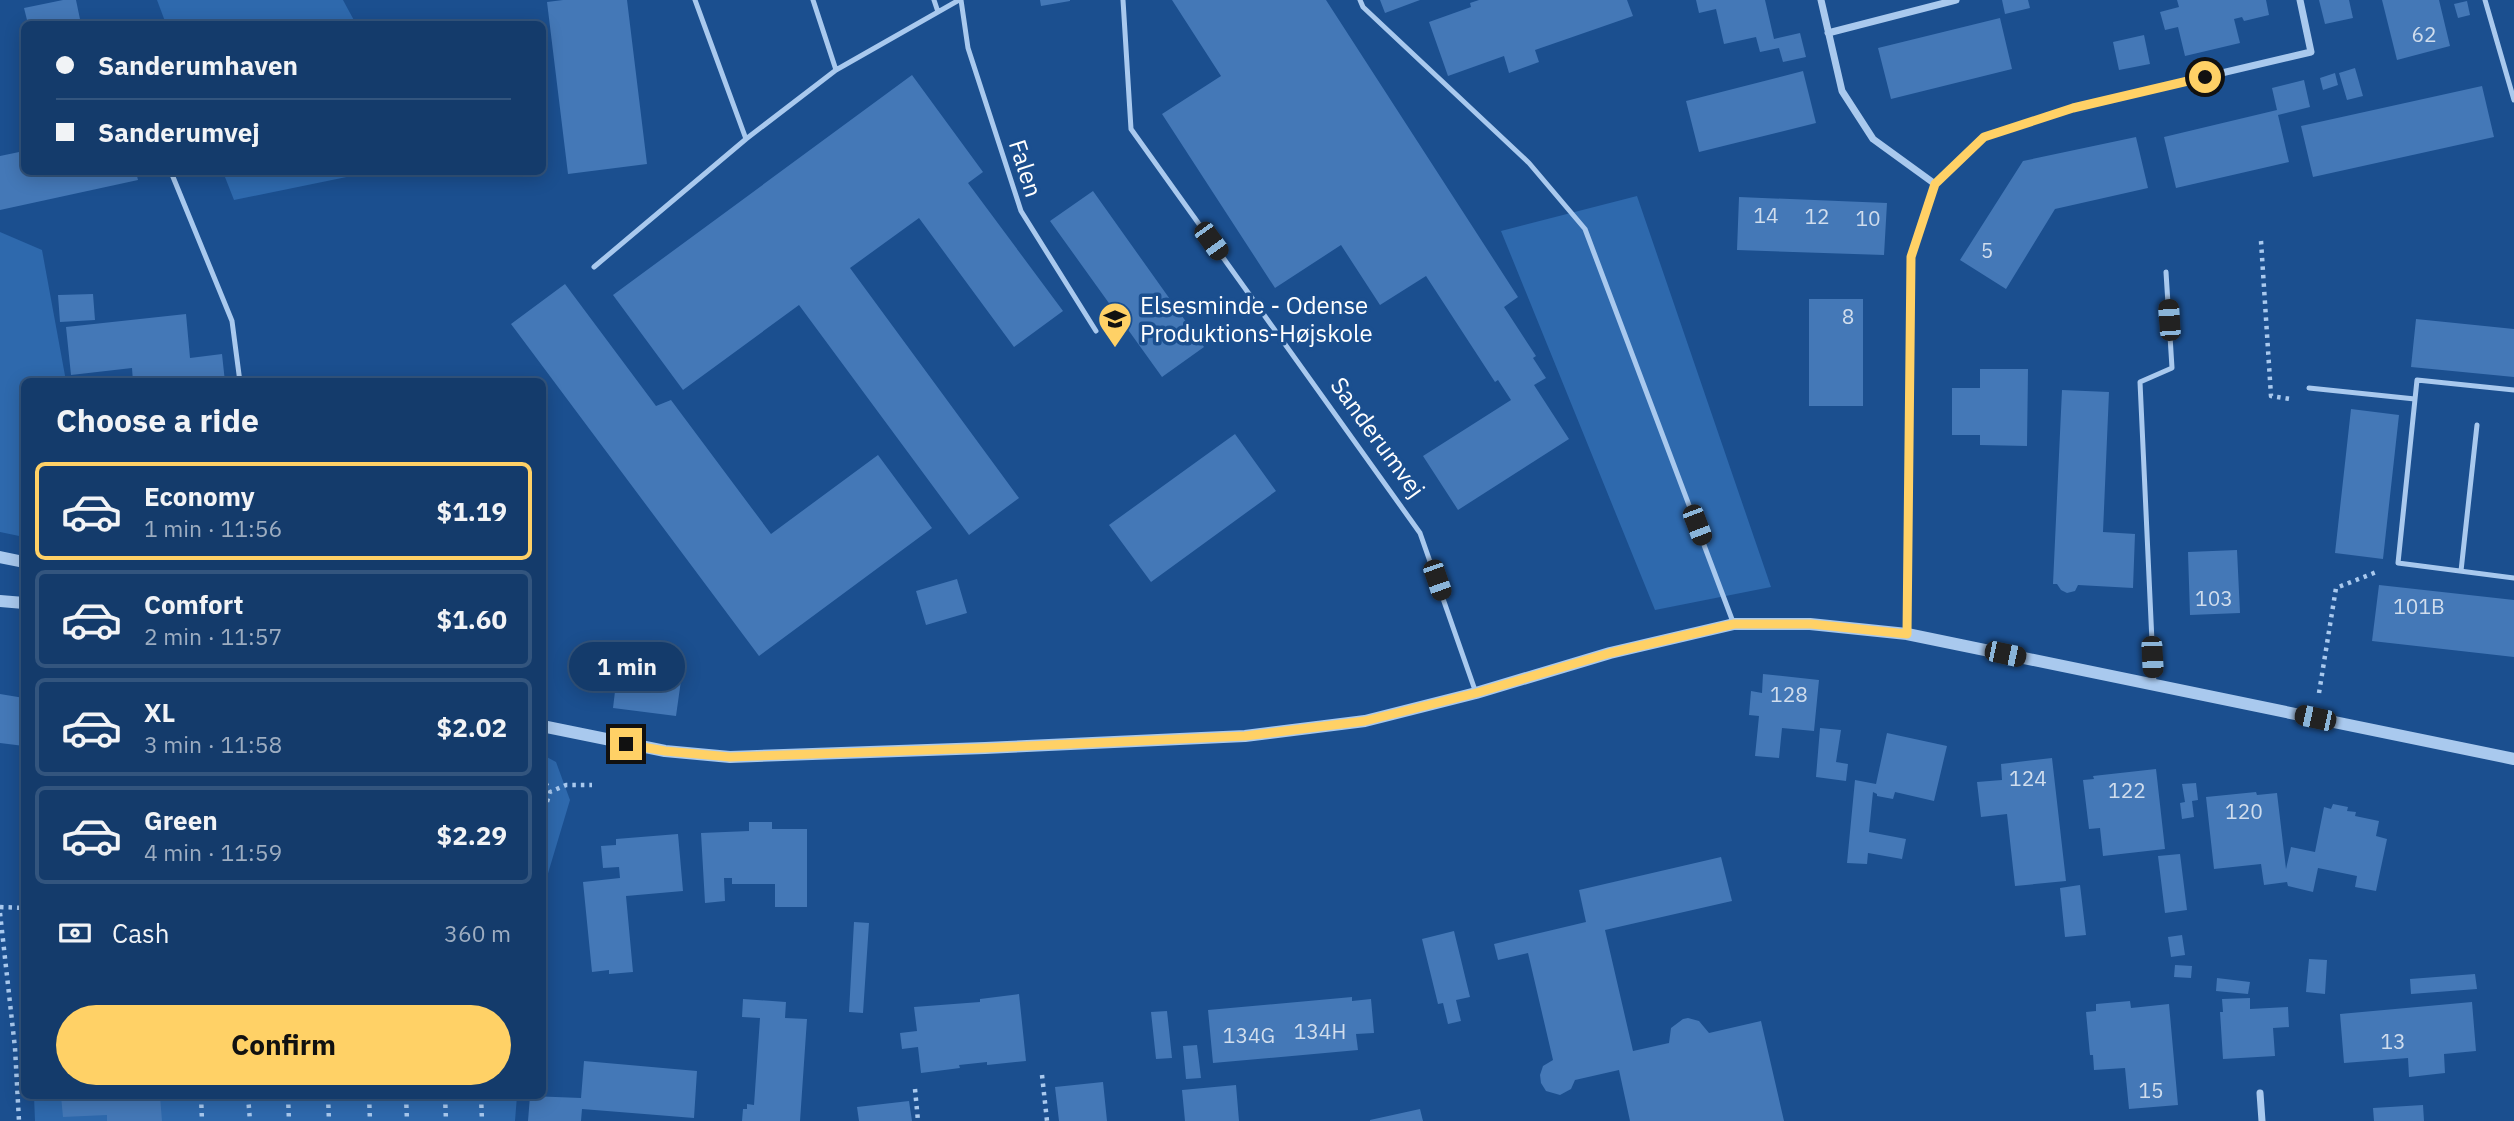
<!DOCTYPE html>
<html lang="en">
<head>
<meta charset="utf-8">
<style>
	:root { --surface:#143b6b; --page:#1d4271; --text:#f1f3f6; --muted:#9dadc1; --line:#33557e; --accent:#ffd166 }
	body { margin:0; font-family:"IBM Plex Sans",sans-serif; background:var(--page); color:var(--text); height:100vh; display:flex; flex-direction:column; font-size:26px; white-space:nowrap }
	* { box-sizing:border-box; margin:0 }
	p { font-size:23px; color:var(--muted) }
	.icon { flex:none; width:38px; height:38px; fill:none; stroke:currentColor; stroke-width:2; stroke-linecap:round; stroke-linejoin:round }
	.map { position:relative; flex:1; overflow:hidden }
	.drawer { position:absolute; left:21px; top:378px; width:525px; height:721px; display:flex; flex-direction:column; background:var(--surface); border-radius:10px; box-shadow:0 4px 18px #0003,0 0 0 2px var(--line) }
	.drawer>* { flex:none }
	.guide { position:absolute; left:21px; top:21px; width:525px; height:154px; border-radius:10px; box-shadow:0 4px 18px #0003,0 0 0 2px var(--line); display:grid; align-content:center; height:154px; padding:0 35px; background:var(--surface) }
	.end { position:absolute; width:32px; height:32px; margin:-16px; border:9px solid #ffd166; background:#111; box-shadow:0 0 0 4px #111 }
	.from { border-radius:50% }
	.bubble { position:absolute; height:49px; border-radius:24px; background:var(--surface); box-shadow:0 4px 18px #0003,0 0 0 2px var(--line); font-size:23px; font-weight:700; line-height:49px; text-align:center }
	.car { position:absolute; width:21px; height:42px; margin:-21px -10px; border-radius:9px; box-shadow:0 0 5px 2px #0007; background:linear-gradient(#222 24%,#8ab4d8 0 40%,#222 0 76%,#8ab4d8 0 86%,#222 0) }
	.guide b { display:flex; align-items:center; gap:24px; height:66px; font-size:26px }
	.guide b+b { border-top:2px solid var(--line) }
	.guide i { width:18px; height:18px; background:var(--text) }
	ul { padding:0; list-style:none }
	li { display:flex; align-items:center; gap:21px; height:98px; margin:0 14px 10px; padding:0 21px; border:4px solid var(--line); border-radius:10px }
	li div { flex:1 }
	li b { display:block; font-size:26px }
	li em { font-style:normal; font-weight:700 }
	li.on { border-color:var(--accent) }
	li>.icon { width:63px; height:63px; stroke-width:1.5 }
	h2 { padding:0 35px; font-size:32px; line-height:84px }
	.pay { display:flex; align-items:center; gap:18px; height:77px; padding:0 35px; font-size:26px }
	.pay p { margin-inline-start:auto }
	.cta { display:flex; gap:14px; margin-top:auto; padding:14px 35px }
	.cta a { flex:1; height:80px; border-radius:42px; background:var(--accent); color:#111; font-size:28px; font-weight:700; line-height:80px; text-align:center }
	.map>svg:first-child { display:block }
</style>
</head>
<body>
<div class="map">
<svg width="2514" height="1121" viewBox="0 0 2514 1121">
	<rect width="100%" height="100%" fill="#1b4f8f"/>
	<path fill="#2e69ad" d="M157 0H343L356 24H166Z
		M223 172H371L234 200Z
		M1637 196 1771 587 1655 610 1501 231Z
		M0 232 42 250 66 381 24 382V537L0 532Z
		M543 755 556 762 570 800 543 890Z
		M34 1096H517L515 1121H35Z"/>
	<path fill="#4478b7" d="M63 0H76L81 24H28L24 8Z
		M563 0H627L647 164 568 174 547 2Z
		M1040 0H1070V1L1041 6Z
		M1172 0H1326L1518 297 1504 307 1536 356 1533 358 1546 378 1534 385 1569 439 1458 510 1423 456 1511 400 1498 380 1495 382 1426 276 1380 305 1341 245 1275 288 1162 114 1221 76Z
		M1380 0H1420L1385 13Z
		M1479 0H1627L1633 16 1535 50 1539 62 1509 73 1504 56 1448 76 1429 22 1471 7 1470 3Z
		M1696 0H1765L1774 39 1800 33 1806 57 1783 62 1779 48 1760 52 1756 37 1724 44 1716 9 1699 13Z
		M2002 0H2028L2030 8 2005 14Z
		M2177 0H2266L2269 15 2244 21 2242 17 2234 19 2240 43 2185 56 2178 27 2165 30 2160 12 2179 7Z
		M2319 0H2349L2353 18 2325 24Z
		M2382 0H2439L2450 46 2397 60Z
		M2467 1 2470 15 2458 18 2454 4Z
		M2000 18 2012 69 1891 99 1878 48Z
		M2144 35 2150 64 2119 70 2113 42Z
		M2355 68 2363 96 2347 100 2339 73Z
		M1803 71 1816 123 1699 152 1686 101Z
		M2335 73 2338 85 2323 90 2320 78Z
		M912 75 983 172 968 183 1063 311 1014 347 919 218 850 268 1019 498 969 535 799 305 683 390 613 295Z
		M2304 80 2310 107 2278 115 2289 162 2176 188 2164 137 2277 110 2272 88Z
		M2482 86 2494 137 2313 177 2301 126Z
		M2136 137 2148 188 2055 209 2006 289 1960 260 2023 161Z
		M24 151V172H136L138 180 0 210V156Z
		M1093 191 1204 347 1162 377 1050 221Z
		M1739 197 1887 203 1884 255 1737 250Z
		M565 284 656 406 671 400 771 534 878 455 932 528 759 656 511 324Z
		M93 294 95 320 60 322 58 295Z
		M1809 299H1863V406H1809Z
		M186 314 190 358 222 354 225 382H133L132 368 71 375 66 327Z
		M2416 319 2514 329V377L2411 367Z
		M1980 369H2028L2027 446 1980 445V435H1952V388H1980Z
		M2062 390 2109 392 2103 532 2135 534 2133 588 2078 585 2075 591 2067 593 2061 590 2057 584H2053Z
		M2351 409 2399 415 2383 559 2335 553Z
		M1235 434 1276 491 1151 582 1109 525Z
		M2237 550 2240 613 2190 615 2188 552Z
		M957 579 967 613 926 625 916 591Z
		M2379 585 2514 600V657L2372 641Z
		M620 650 684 659 676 716 613 708Z
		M1763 674 1819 680 1814 731 1782 728 1779 758 1755 756 1759 716 1749 715 1751 691 1762 693Z
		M0 694 24 698V746L0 743Z
		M1820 728 1841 730 1836 762 1848 764 1846 781 1816 777Z
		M1887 733 1947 746 1934 801 1895 792 1893 799 1877 796V794L1873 792 1869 832 1906 839 1902 859 1868 853 1867 864 1847 863 1855 780 1876 784Z
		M2052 758 2066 881 2015 886 2007 814 1981 817 1977 782 2002 780 2001 764Z
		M2156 769 2165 849 2103 856 2100 828 2089 829 2083 780 2094 779 2093 776Z
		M2196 783 2198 800 2192 801 2194 817 2182 819 2180 803 2185 802 2182 784Z
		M2256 792 2257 795 2277 793 2286 869 2291 847 2315 852 2324 807 2331 809 2333 804 2348 807 2347 811 2356 812 2355 816 2379 821 2376 836 2387 839 2376 891 2355 887 2357 876 2318 868 2313 892 2288 886 2287 882 2264 885 2261 864 2214 869 2206 797Z
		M749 822H772V829H807V907H775V884H732V878H724L725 901 705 903 701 833 749 831Z
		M678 834 683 891 626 896 633 972 609 974V970L592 972 583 882 620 878 619 867 603 868 601 846 616 845V839Z
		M2180 854 2187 910 2165 913 2158 856Z
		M1721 857 1732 901 1605 930 1633 1051 1669 1043 1671 1028 1683 1019 1688 1018 1699 1021 1709 1033 1761 1021 1784 1121H1630L1619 1070 1575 1080 1571 1089 1560 1095 1546 1091 1541 1083 1540 1075 1543 1066 1553 1060 1528 953 1498 960 1494 944 1586 922 1579 890Z
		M2080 885 2086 935 2065 937 2060 888Z
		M854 922 869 923 863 1013 849 1012Z
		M1454 931 1470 997 1456 1000 1461 1021 1448 1024 1443 1003 1438 1004 1422 939Z
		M2182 935 2185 955 2171 957 2168 937Z
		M2309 959 2327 960 2325 994 2306 992Z
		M2175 965 2192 966 2191 978 2174 977Z
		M2475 974 2477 989 2411 994 2410 979Z
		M2217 978 2250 982 2248 994 2216 991Z
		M1019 994 1026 1061 987 1065V1062L959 1065 960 1068 921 1073 918 1047 902 1049 900 1033 917 1031 914 1007 980 1002V999Z
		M1352 997V1001L1371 999 1374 1033 1356 1034 1358 1050 1213 1063 1208 1010Z
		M2250 998V1009L2288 1007 2289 1027 2273 1028 2275 1056 2223 1059 2220 1012H2223L2222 999Z
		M743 999 786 1002 785 1018 807 1019 800 1121H742L743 1109H747V1104L754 1105 760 1018 742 1017Z
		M2130 1001 2131 1008 2169 1004 2178 1105 2129 1109 2125 1068 2094 1070 2093 1055H2090L2086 1012 2096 1011V1004Z
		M2472 1002 2476 1051 2444 1054 2445 1073 2409 1077 2408 1058 2344 1063 2340 1014Z
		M1167 1011 1172 1058 1156 1059 1151 1012Z
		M1197 1045 1201 1078 1186 1079 1183 1046Z
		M584 1061 697 1071 694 1118 582 1109 581 1121H528L530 1096 581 1098Z
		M1103 1082 1107 1121H1059L1055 1087Z
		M1236 1085 1239 1121H1185L1182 1090Z
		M61 1096H160L162 1121H107V1115L63 1117Z
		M909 1101 912 1121H859L857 1107Z
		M2423 1105 2424 1121H2374L2373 1108Z
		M1420 1109 1423 1121H1370V1120Z"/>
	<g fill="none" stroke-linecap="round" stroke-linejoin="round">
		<path stroke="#a9c9ee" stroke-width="4.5" stroke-dasharray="3.5 5" stroke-linecap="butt" d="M2261 241 2271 396 2290 399
			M2319 693 2336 588 2379 571
			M542 775 550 792
			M542 818 550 792 566 785H592
			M0 907 24 908
			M0 913 15 1048 19 1121
			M1042 1075 1047 1121
			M915 1089 918 1121
			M201 1096 202 1121
			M248 1096 250 1121
			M288 1096 289 1121
			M328 1096 329 1121
			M369 1096 370 1121
			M406 1096 407 1121
			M445 1096 446 1121
			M481 1096 482 1121"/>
		<path stroke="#a9c9ee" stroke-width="5" d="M695 0 746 139
			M813 0 836 70
			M934 0 938 12
			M961 0 968 48 1021 211 1096 331
			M1123 0 1131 129 1420 533 1476 693
			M1360 0 1363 7 1529 163 1585 229 1733 622
			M2485 0 2514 100
			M171 172 232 321 240 382
			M594 267 746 139 836 70 959 0
			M2309 388 2415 399
			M2514 390 2417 380 2398 563 2514 578
			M2461 571 2477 425
			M2154 685 2140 382 2172 368 2166 272"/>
		<path stroke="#a9c9ee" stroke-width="7" d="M1821 0 1842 91 1873 139 1935 184
			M1828 33 1956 0
			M1907 634 1911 257 1935 184 1984 137 2073 108 2311 52 2300 0
			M2260 1093 2262 1121"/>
		<path stroke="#a9c9ee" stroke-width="12" d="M0 557 24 562
			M0 601 24 603
			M542 726 665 751 730 757 985 748 1245 736 1365 721 1476 693 1610 653 1734 624H1810L1907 634 2514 759"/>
	</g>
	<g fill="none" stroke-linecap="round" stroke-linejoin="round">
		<path stroke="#ffd166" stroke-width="9" d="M626 744 665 751 730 757 985 748 1245 736 1365 721 1476 693 1610 653 1734 624H1811L1907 634 1911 257 1935 184 1984 137 2073 108 2205 77"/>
	</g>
	<defs>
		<g id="university-pin" transform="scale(1.75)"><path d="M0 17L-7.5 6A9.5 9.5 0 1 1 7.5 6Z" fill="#ffd166" stroke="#1b4f8f"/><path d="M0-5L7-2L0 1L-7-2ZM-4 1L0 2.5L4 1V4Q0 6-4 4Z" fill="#111"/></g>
	</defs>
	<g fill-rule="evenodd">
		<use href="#university-pin" x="1115" y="319"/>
	</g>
	<g text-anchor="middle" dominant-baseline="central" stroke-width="7" stroke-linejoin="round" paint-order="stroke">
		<g font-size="21" fill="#d0dded">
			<text x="2424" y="34">62</text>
			<text x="1766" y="215">14</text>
			<text x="1817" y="216">12</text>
			<text x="1868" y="218">10</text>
			<text x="1987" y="250">5</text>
			<text x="1848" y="316">8</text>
			<text x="2214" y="598">103</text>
			<text x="2419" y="606">101B</text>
			<text x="1789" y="694">128</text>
			<text x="2028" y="778">124</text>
			<text x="2127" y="790">122</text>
			<text x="2244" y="811">120</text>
			<text x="1320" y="1031">134H</text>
			<text x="1249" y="1035">134G</text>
			<text x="2393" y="1041">13</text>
			<text x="2151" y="1090">15</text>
		</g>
		<g font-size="24" fill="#fff" stroke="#1b4f8f">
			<text transform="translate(1026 168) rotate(72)">Falen</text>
			<text transform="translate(1378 437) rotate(54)">Sanderumvej</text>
		</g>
		<g font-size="24" fill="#fff" stroke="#1b4f8f" text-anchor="start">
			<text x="1140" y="305">Elsesminde - Odense<tspan x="1140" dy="28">Produktions-Højskole</tspan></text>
		</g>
	</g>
</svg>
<i class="end from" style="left:2205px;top:77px"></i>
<i class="end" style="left:626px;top:744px"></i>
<div class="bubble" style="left:569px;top:642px;width:116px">1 min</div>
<i class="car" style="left:1211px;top:241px;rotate:144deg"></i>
<i class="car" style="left:2169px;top:320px;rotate:356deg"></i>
<i class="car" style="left:1697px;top:525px;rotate:159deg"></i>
<i class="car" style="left:1437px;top:580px;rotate:161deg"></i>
<i class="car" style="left:2005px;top:654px;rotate:102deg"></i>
<i class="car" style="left:2152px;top:657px;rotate:177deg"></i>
<i class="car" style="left:2315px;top:718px;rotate:282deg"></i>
<div class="guide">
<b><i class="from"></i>Sanderumhaven</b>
<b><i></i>Sanderumvej</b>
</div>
<section class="drawer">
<h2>Choose a ride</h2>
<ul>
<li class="on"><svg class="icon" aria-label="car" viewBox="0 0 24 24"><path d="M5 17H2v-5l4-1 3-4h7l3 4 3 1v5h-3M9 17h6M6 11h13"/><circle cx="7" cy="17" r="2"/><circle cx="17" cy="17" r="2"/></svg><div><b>Economy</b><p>1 min · 11:56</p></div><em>$1.19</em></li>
<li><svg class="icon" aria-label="car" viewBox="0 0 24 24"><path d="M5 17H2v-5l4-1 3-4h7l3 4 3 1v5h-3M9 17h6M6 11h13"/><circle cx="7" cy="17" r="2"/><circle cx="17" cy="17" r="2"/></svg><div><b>Comfort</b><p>2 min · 11:57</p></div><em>$1.60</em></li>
<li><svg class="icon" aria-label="car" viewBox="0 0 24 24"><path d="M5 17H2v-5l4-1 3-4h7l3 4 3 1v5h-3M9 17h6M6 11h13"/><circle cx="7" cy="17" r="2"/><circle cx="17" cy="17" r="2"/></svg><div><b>XL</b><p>3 min · 11:58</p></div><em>$2.02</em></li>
<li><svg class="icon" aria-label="car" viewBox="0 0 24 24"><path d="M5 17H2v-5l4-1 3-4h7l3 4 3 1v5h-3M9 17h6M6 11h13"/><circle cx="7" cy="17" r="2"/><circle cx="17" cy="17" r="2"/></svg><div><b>Green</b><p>4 min · 11:59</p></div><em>$2.29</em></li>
</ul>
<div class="pay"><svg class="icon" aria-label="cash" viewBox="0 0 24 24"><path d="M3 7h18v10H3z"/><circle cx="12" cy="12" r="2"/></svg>Cash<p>360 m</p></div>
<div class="cta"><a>Confirm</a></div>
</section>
</div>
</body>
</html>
